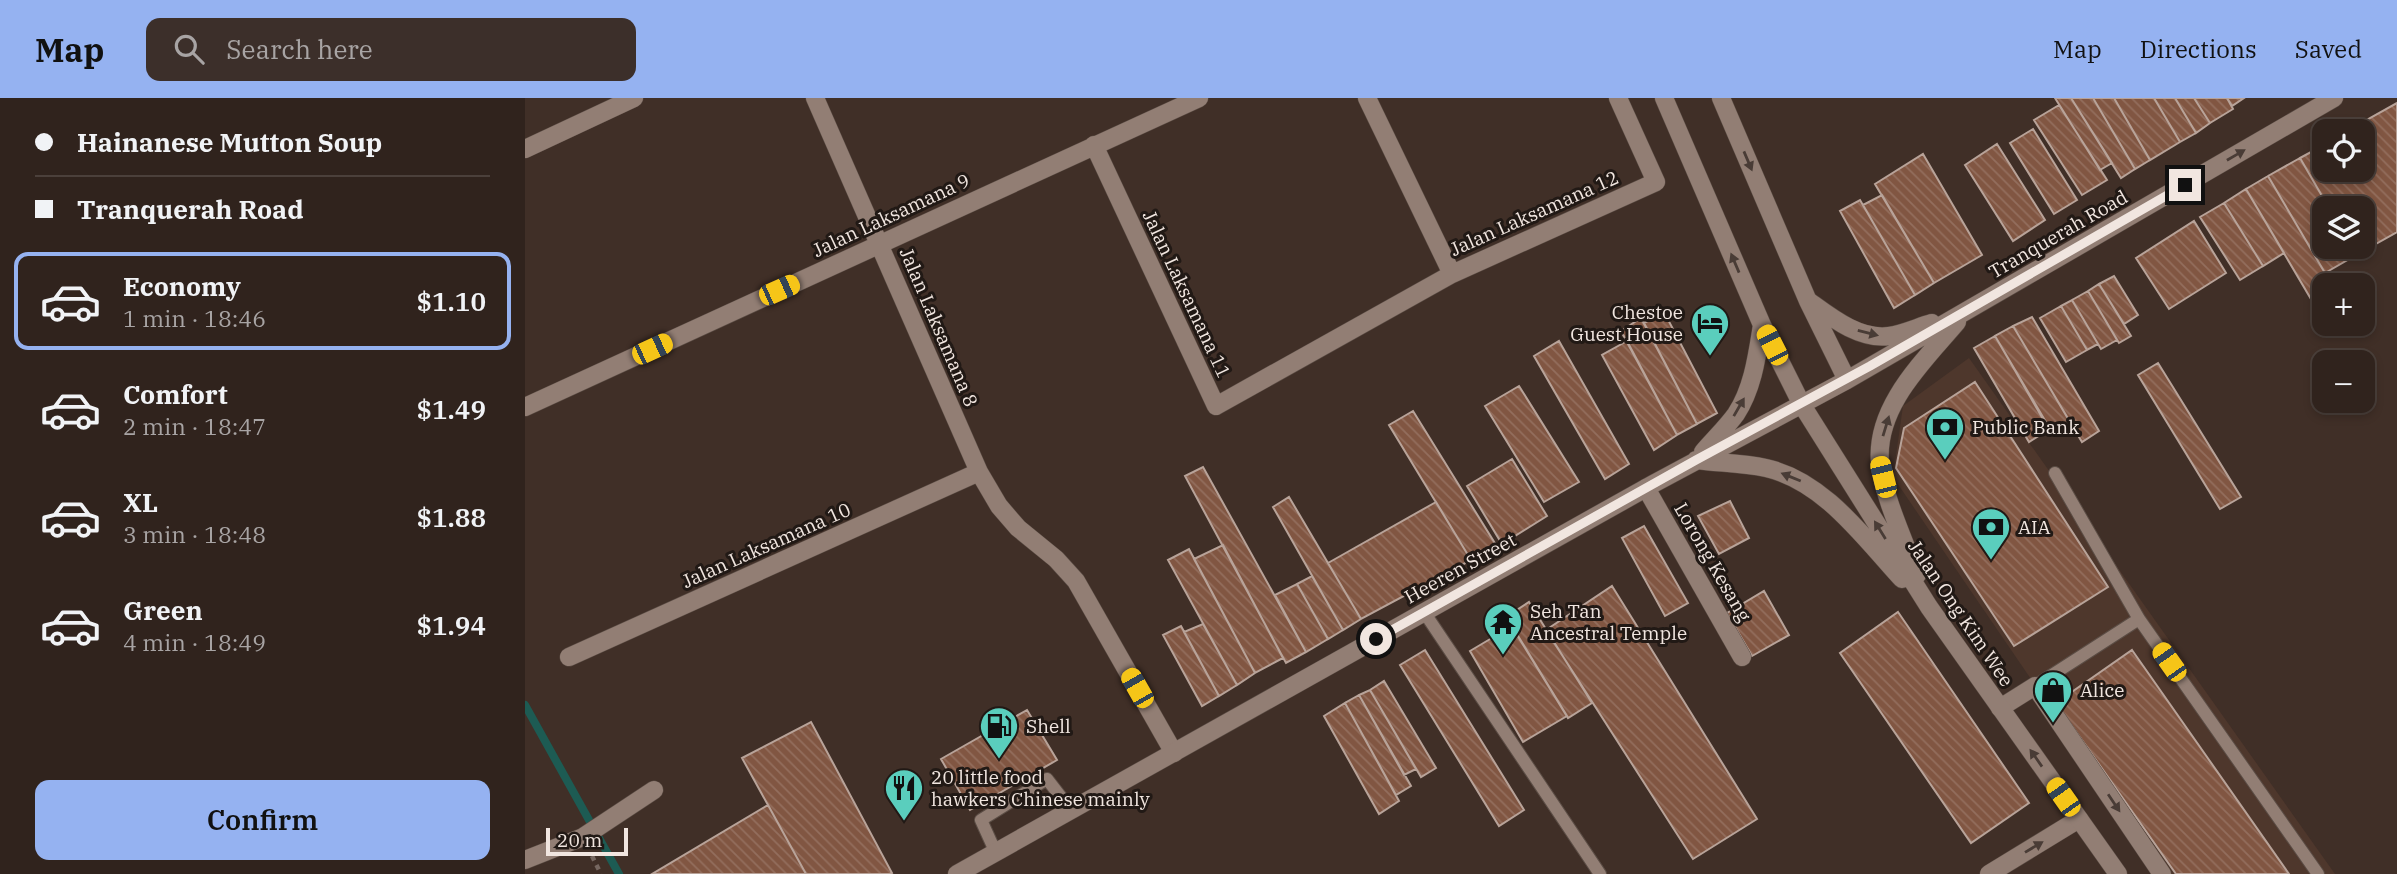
<!DOCTYPE html>
<html lang="en">
<head>
<meta charset="utf-8">
<style>
	:root { --surface:#30231d; --page:#3c2f2a; --text:#f1f3f6; --muted:#a8a4a4; --line:#4b403b; --accent:#95b2f1 }
	body { margin:0; font-family:"IBM Plex Serif",serif; background:var(--page); color:var(--text); height:100vh; display:flex; flex-direction:column; font-size:26px; white-space:nowrap }
	* { box-sizing:border-box; margin:0 }
	p { font-size:23px; color:var(--muted) }
	.icon { flex:none; width:38px; height:38px; fill:none; stroke:currentColor; stroke-width:2; stroke-linecap:round; stroke-linejoin:round }
	.map { position:relative; flex:1; overflow:hidden }
	.panel { display:flex; flex-direction:column; background:var(--surface); width:525px }
	.panel>* { flex:none }
	.guide { display:grid; align-content:center; height:154px; padding:0 35px; background:var(--surface) }
	.tools { position:absolute; left:1787px; top:21px; display:grid; gap:14px }
	.tools a { display:grid; place-items:center; width:63px; height:63px; border-radius:14px; background:var(--surface); box-shadow:0 4px 10px #0003,0 0 0 2px var(--line); font-size:35px }
	.scale { position:absolute; left:21px; bottom:18px; width:82px; box-sizing:border-box; padding-left:7px; border:4px solid #f1e6e0; border-top:0; font-size:19px; line-height:24px; white-space:nowrap; color:#f1e6e0; -webkit-text-stroke:5px #211915; paint-order:stroke }
	.end { position:absolute; width:32px; height:32px; margin:-16px; border:9px solid #f1e6e0; background:#111; box-shadow:0 0 0 4px #111 }
	.from { border-radius:50% }
	.car { position:absolute; width:21px; height:42px; margin:-21px -10px; border-radius:9px; box-shadow:0 0 5px 2px #0007; background:linear-gradient(#f5c518 24%,#345 0 40%,#f5c518 0 76%,#345 0 86%,#f5c518 0) }
	.guide b { display:flex; align-items:center; gap:24px; height:66px; font-size:26px }
	.guide b+b { border-top:2px solid var(--line) }
	.guide i { width:18px; height:18px; background:var(--text) }
	ul { padding:0; list-style:none }
	li { display:flex; align-items:center; gap:21px; height:98px; margin:0 14px 10px; padding:0 21px; border:4px solid transparent; border-radius:14px }
	li div { flex:1 }
	li b { display:block; font-size:26px }
	li em { font-style:normal; font-weight:600 }
	li.on { border-color:var(--accent) }
	li>.icon { width:63px; height:63px; stroke-width:1.5 }
	.action { display:flex; gap:14px; margin-top:auto; padding:14px 35px }
	.action a { flex:1; height:80px; border-radius:14px; background:var(--accent); color:#111; font-size:28px; font-weight:600; line-height:80px; text-align:center }
	header { display:flex; align-items:center; gap:42px; box-sizing:border-box; height:98px; padding:0 35px; background:var(--accent); color:#111 }
	header strong { font-size:33px }
	nav { display:flex; gap:38px; margin-inline-start:auto; font-size:24px }
	.search { width:490px; height:63px; background:var(--page); display:flex; align-items:center; gap:18px; box-sizing:border-box; padding:0 24px; border-radius:14px; color:var(--muted); font-size:26px }
	main { display:flex; flex:1; min-height:0 }
	.map>svg:first-child { display:block }
</style>
</head>
<body>
<header>
<strong>Map</strong>
<div class="search"><svg class="icon" aria-label="search" viewBox="0 0 24 24"><circle cx="10" cy="10" r="6"/><path d="M15 15l6 6"/></svg>Search here</div>
<nav><a>Map</a><a>Directions</a><a>Saved</a></nav>
</header>
<main>
<section class="panel">
<div class="guide">
<b><i class="from"></i>Hainanese Mutton Soup</b>
<b><i></i>Tranquerah Road</b>
</div>
<ul>
<li class="on"><svg class="icon" aria-label="car" viewBox="0 0 24 24"><path d="M5 17H2v-5l4-1 3-4h7l3 4 3 1v5h-3M9 17h6M6 11h13"/><circle cx="7" cy="17" r="2"/><circle cx="17" cy="17" r="2"/></svg><div><b>Economy</b><p>1 min · 18:46</p></div><em>$1.10</em></li>
<li><svg class="icon" aria-label="car" viewBox="0 0 24 24"><path d="M5 17H2v-5l4-1 3-4h7l3 4 3 1v5h-3M9 17h6M6 11h13"/><circle cx="7" cy="17" r="2"/><circle cx="17" cy="17" r="2"/></svg><div><b>Comfort</b><p>2 min · 18:47</p></div><em>$1.49</em></li>
<li><svg class="icon" aria-label="car" viewBox="0 0 24 24"><path d="M5 17H2v-5l4-1 3-4h7l3 4 3 1v5h-3M9 17h6M6 11h13"/><circle cx="7" cy="17" r="2"/><circle cx="17" cy="17" r="2"/></svg><div><b>XL</b><p>3 min · 18:48</p></div><em>$1.88</em></li>
<li><svg class="icon" aria-label="car" viewBox="0 0 24 24"><path d="M5 17H2v-5l4-1 3-4h7l3 4 3 1v5h-3M9 17h6M6 11h13"/><circle cx="7" cy="17" r="2"/><circle cx="17" cy="17" r="2"/></svg><div><b>Green</b><p>4 min · 18:49</p></div><em>$1.94</em></li>
</ul>
<div class="action"><a>Confirm</a></div>
</section>
<div class="map">
<svg width="1872" height="776" viewBox="0 0 1872 776">
	<defs>
		<pattern id="building-back-hatch" width="6" height="6" patternUnits="userSpaceOnUse" patternTransform="scale(1.75)"><rect width="6" height="6" fill="#815642"/><path d="M-1 5l2 2M0 0l6 6M5-1l2 2" fill="none" stroke="#936e5d"/></pattern>
	</defs>
	<rect width="100%" height="100%" fill="#402f27"/>
	<path fill="#4e372c" d="M1444 260 1810 776H1639L1368 379 1378 308Z"/>
	<g fill="none" stroke-linecap="round" stroke-linejoin="round">
		<path stroke="#1d5b53" stroke-width="8" d="M0 607 94 776"/>
	</g>
	<path fill="url(#building-back-hatch)" stroke="#b8a399" stroke-width="2" d="M1530 0H1546L1587 65 1575 72Z
		M1546 0H1568L1610 71 1596 80Z
		M1568 0H1589L1625 62 1610 71Z
		M1589 0H1629L1655 44 1625 62Z
		M1629 0H1650L1671 35 1655 44Z
		M1650 0H1669L1685 25 1671 35Z
		M1669 0H1702L1708 11 1685 25Z
		M1702 0H1719L1707 8Z
		M1872 5V134L1831 157 1827 149H1838V110H1804L1775 60 1799 47V72H1838V33H1822Z
		M1534 7 1582 82 1557 97 1509 22Z
		M1508 31 1552 102 1529 116 1485 45Z
		M1472 46 1520 122 1488 143 1440 67Z
		M1398 56 1457 157 1409 185 1350 86Z
		M1775 60 1804 110H1799V149H1827L1831 157 1800 175 1743 78Z
		M1743 78 1807 187H1799V216L1796 218 1721 91Z
		M1721 91 1759 155 1738 168 1699 105Z
		M1357 97 1409 185 1390 197 1338 107Z
		M1335 102 1390 197 1369 210 1315 113Z
		M1699 105 1738 168 1715 182 1675 119Z
		M1669 123 1701 175 1644 211 1611 160Z
		M1589 178 1613 217 1599 226 1574 186Z
		M1574 186 1606 238 1594 245 1563 193Z
		M1563 193 1592 242 1576 251 1547 202Z
		M1547 202 1573 246 1562 252 1536 208Z
		M1536 208 1562 252 1541 264 1515 220Z
		M1139 214 1192 315 1172 326 1119 225Z
		M1507 219 1574 333 1557 344 1488 228Z
		M1116 220 1172 326 1152 337 1096 233Z
		M1488 228 1545 324 1526 335 1470 238Z
		M1470 238 1525 331 1504 344 1449 250Z
		M1034 243 1104 366 1080 381 1009 258Z
		M1102 243 1152 337 1129 352 1077 257Z
		M1633 265 1716 399 1695 411 1613 277Z
		M1450 284 1583 489 1489 548 1371 370 1379 330Z
		M994 288 1054 384 1019 404 960 308Z
		M888 313 971 447 946 462 864 327Z
		M987 361 1022 418 977 446 942 388Z
		M678 369 781 554 761 565 660 378Z
		M764 399 836 521 818 532 748 409Z
		M1205 403 1224 440 1194 456 1173 418Z
		M911 404 946 462 836 521 803 465Z
		M1119 428 1163 505 1140 518 1097 440Z
		M698 447 758 560 730 575 669 461Z
		M664 451 730 575 712 587 643 462Z
		M787 478 818 532 803 541 772 486Z
		M772 486 803 541 781 554 750 497Z
		M1087 488 1232 721 1168 761 1021 532Z
		M1239 493 1264 537 1227 558 1202 515Z
		M1004 504 1067 605 1043 620 981 519Z
		M1373 514 1504 705 1446 745 1315 555Z
		M678 526 712 587 694 598 659 534Z
		M656 528 694 598 677 608 638 537Z
		M987 528 1042 618 998 644 945 553Z
		M900 552 999 712 974 728 875 567Z
		M1607 552 1764 776H1651L1531 605Z
		M859 583 911 670 896 679 845 592Z
		M845 592 891 671 879 677 834 597Z
		M834 597 886 688 871 697 820 605Z
		M820 605 874 703 854 716 799 618Z
		M502 612 532 662 445 712 416 661Z
		M286 624 367 775 365 776H281L217 660Z
		M243 707 281 776H127Z"/>
	<g fill="none" stroke-linecap="round" stroke-linejoin="round">
		<g stroke="#5b4d45" stroke-width="14">
			<path id="lane" d="M1530 375 1614 521 1793 776
				M899 514 1075 776
				M1510 588 1614 521
				M471 755 456 722 522 681 546 712"/>
		</g>
		<g stroke="#5b4d45" stroke-width="19">
			<path id="street" d="M290 0 454 374 474 408 493 430 531 461 551 483 649 655
				M842 0 927 176
				M569 47 691 308 927 176 1131 84 1093 0
				M0 51 109 0
				M0 309 674 0
				M1121 390 1217 559
				M44 559 454 374
				M1475 610 1510 588 1637 776
				M0 762 58 739 129 692
				M1464 776 1554 721"/>
		</g>
		<g stroke="#5b4d45" stroke-width="19">
			<path id="secondary" d="M1139 0 1237 227 1277 307 1404 509 1593 776
				M1196 0 1283 203 1322 282
				M1285 204C1307 220 1335 242 1364 238 1378 236 1393 229 1407 225
				M1178 354C1188 342 1201 330 1211 316 1228 290 1232 258 1237 227
				M1171 362C1194 365 1218 365 1241 370 1299 383 1339 440 1377 481
				M1392 477C1381 447 1357 395 1355 365 1350 308 1399 263 1432 224
				M432 776 1128 386 1322 282 1809 0"/>
		</g>
		<path stroke="#766760" stroke-width="4.5" stroke-dasharray="5 5" stroke-linecap="butt" d="M67 758 76 776"/>
		<use href="#lane" stroke="#927e74" stroke-width="12"/>
		<use href="#street" stroke="#927e74" stroke-width="18"/>
		<use href="#secondary" stroke="#927e74" stroke-width="18"/>
	</g>
	<defs><path id="oneway-solid" d="M-6-.8H1V-3.2L6.5 0L1 3.2V.8H-6Z" transform="scale(1.75)"/></defs>
	<g fill="#493c36">
		<use href="#oneway-solid" transform="translate(1711 57) rotate(-30)"/>
		<use href="#oneway-solid" transform="translate(1223 63) rotate(67)"/>
		<use href="#oneway-solid" transform="translate(1210 165) rotate(-113)"/>
		<use href="#oneway-solid" transform="translate(1343 235) rotate(14)"/>
		<use href="#oneway-solid" transform="translate(1214 309) rotate(-60)"/>
		<use href="#oneway-solid" transform="translate(1361 328) rotate(-73)"/>
		<use href="#oneway-solid" transform="translate(1266 379) rotate(-158)"/>
		<use href="#oneway-solid" transform="translate(1355 432) rotate(-122)"/>
		<use href="#oneway-solid" transform="translate(1511 660) rotate(-125)"/>
		<use href="#oneway-solid" transform="translate(1589 705) rotate(56)"/>
		<use href="#oneway-solid" transform="translate(1509 749) rotate(-31)"/>
	</g>
	<g fill="none" stroke-linecap="round" stroke-linejoin="round">
		<path stroke="#f1e6e0" stroke-width="9" d="M851 541 1171 362 1345 268 1660 87"/>
	</g>
	<defs>
		<g id="hotel-pin" transform="scale(2.0125)"><path d="M0 17L-7.5 6A9.5 9.5 0 1 1 7.5 6Z" fill="#5acebd" stroke="#211915"/><path d="M-6-4.5h1.5V1H6V5H4.5V3h-9V5H-6ZM-4 0a1.8 1.8 0 1 1 3.6 0ZM.5 0V-2.5h3Q6-2.5 6 0Z" fill="#111"/></g>
		<g id="bank-pin" transform="scale(2.0125)"><path d="M0 17L-7.5 6A9.5 9.5 0 1 1 7.5 6Z" fill="#5acebd" stroke="#211915"/><path d="M-6-4H6V4H-6ZM0-2.3a2.3 2.3 0 1 0 0 4.6a2.3 2.3 0 1 0 0-4.6Z" fill="#111"/></g>
		<g id="temple-pin" transform="scale(2.0125)"><path d="M0 17L-7.5 6A9.5 9.5 0 1 1 7.5 6Z" fill="#5acebd" stroke="#211915"/><path d="M0-6L5-2H3V0L6.5 2.5H4V6H1.5V3h-3V6H-4V2.5H-6.5L-3 0V-2H-5Z" fill="#111"/></g>
		<g id="shop-pin" transform="scale(2.0125)"><path d="M0 17L-7.5 6A9.5 9.5 0 1 1 7.5 6Z" fill="#5acebd" stroke="#211915"/><path d="M-5-2.5h2.3a2.7 3.5 0 0 1 5.4 0H5L5.5 6h-11ZM-1.5-2.5h3a1.5 2.3 0 0 0-3 0Z" fill="#111"/></g>
		<g id="fuel-pin" transform="scale(2.0125)"><path d="M0 17L-7.5 6A9.5 9.5 0 1 1 7.5 6Z" fill="#5acebd" stroke="#211915"/><path d="M-5.5-6h7V0h2V4h1.3V-2.5L3-4.5l.8-.8L6-3V5H2.5V1h-1V6h-7ZM-4.2-4.7v3.2H.2V-4.7Z" fill="#111"/></g>
		<g id="restaurant-pin" transform="scale(2.0125)"><path d="M0 17L-7.5 6A9.5 9.5 0 1 1 7.5 6Z" fill="#5acebd" stroke="#211915"/><path d="M-5-6h1v4h1v-4h1v4h1v-4h1v5L-1.5 .5V6h-2V.5L-5-1ZM5-6V6H3V1.5H1.5Q1.5-4 5-6Z" fill="#111"/></g>
	</defs>
	<g fill-rule="evenodd">
		<use href="#hotel-pin" x="1185" y="225"/>
		<use href="#bank-pin" x="1420" y="329"/>
		<use href="#bank-pin" x="1466" y="429"/>
		<use href="#temple-pin" x="978" y="524"/>
		<use href="#shop-pin" x="1528" y="592"/>
		<use href="#fuel-pin" x="474" y="628"/>
		<use href="#restaurant-pin" x="379" y="690"/>
	</g>
	<g text-anchor="middle" dominant-baseline="central" stroke-width="6" stroke-linejoin="round" paint-order="stroke">
		<g font-size="19" fill="#f1e6e0" stroke="#211915">
			<text transform="translate(1009 115) rotate(-24)">Jalan Laksamana 12</text>
			<text transform="translate(366 117) rotate(-25)">Jalan Laksamana 9</text>
			<text transform="translate(1533 136) rotate(-30)">Tranquerah Road</text>
			<text transform="translate(662 196) rotate(65)">Jalan Laksamana 11</text>
			<text transform="translate(414 229) rotate(67)">Jalan Laksamana 8</text>
			<text transform="translate(241 447) rotate(-24)">Jalan Laksamana 10</text>
			<text transform="translate(1188 464) rotate(60)">Lorong Kesang</text>
			<text transform="translate(935 470) rotate(-29)">Heeren Street</text>
			<text transform="translate(1436 515) rotate(56)">Jalan Ong Kim Wee</text>
		</g>
		<g font-size="19" fill="#f1e6e0" stroke="#211915" text-anchor="start">
			<text x="1158" y="214" text-anchor="end">Chestoe<tspan x="1158" dy="22">Guest House</tspan></text>
			<text x="1447" y="329">Public Bank</text>
			<text x="1493" y="429">AIA</text>
			<text x="1005" y="513">Seh Tan<tspan x="1005" dy="22">Ancestral Temple</tspan></text>
			<text x="1555" y="592">Alice</text>
			<text x="501" y="628">Shell</text>
			<text x="406" y="679">20 little food<tspan x="406" dy="22">hawkers Chinese mainly</tspan></text>
		</g>
	</g>
</svg>
<div class="tools">
<a><svg class="icon" aria-label="locate" viewBox="0 0 24 24"><circle cx="12" cy="12" r="6"/><path d="M12 2v4M12 18v4M2 12h4M18 12h4"/></svg></a>
<a><svg class="icon" aria-label="layers" viewBox="0 0 24 24"><path d="M12 4l9 5-9 5-9-5zM3 14l9 5 9-5"/></svg></a>
<a>+</a>
<a>−</a>
</div>
<div class="scale">20 m</div>
<i class="end from" style="left:851px;top:541px"></i>
<i class="end" style="left:1660px;top:87px"></i>
<i class="car" style="left:254px;top:192px;rotate:66deg"></i>
<i class="car" style="left:1247px;top:247px;rotate:333deg"></i>
<i class="car" style="left:127px;top:251px;rotate:65deg"></i>
<i class="car" style="left:1358px;top:379px;rotate:346deg"></i>
<i class="car" style="left:1644px;top:564px;rotate:325deg"></i>
<i class="car" style="left:612px;top:590px;rotate:330deg"></i>
<i class="car" style="left:1538px;top:699px;rotate:325deg"></i>
</div>
</main>
</body>
</html>
